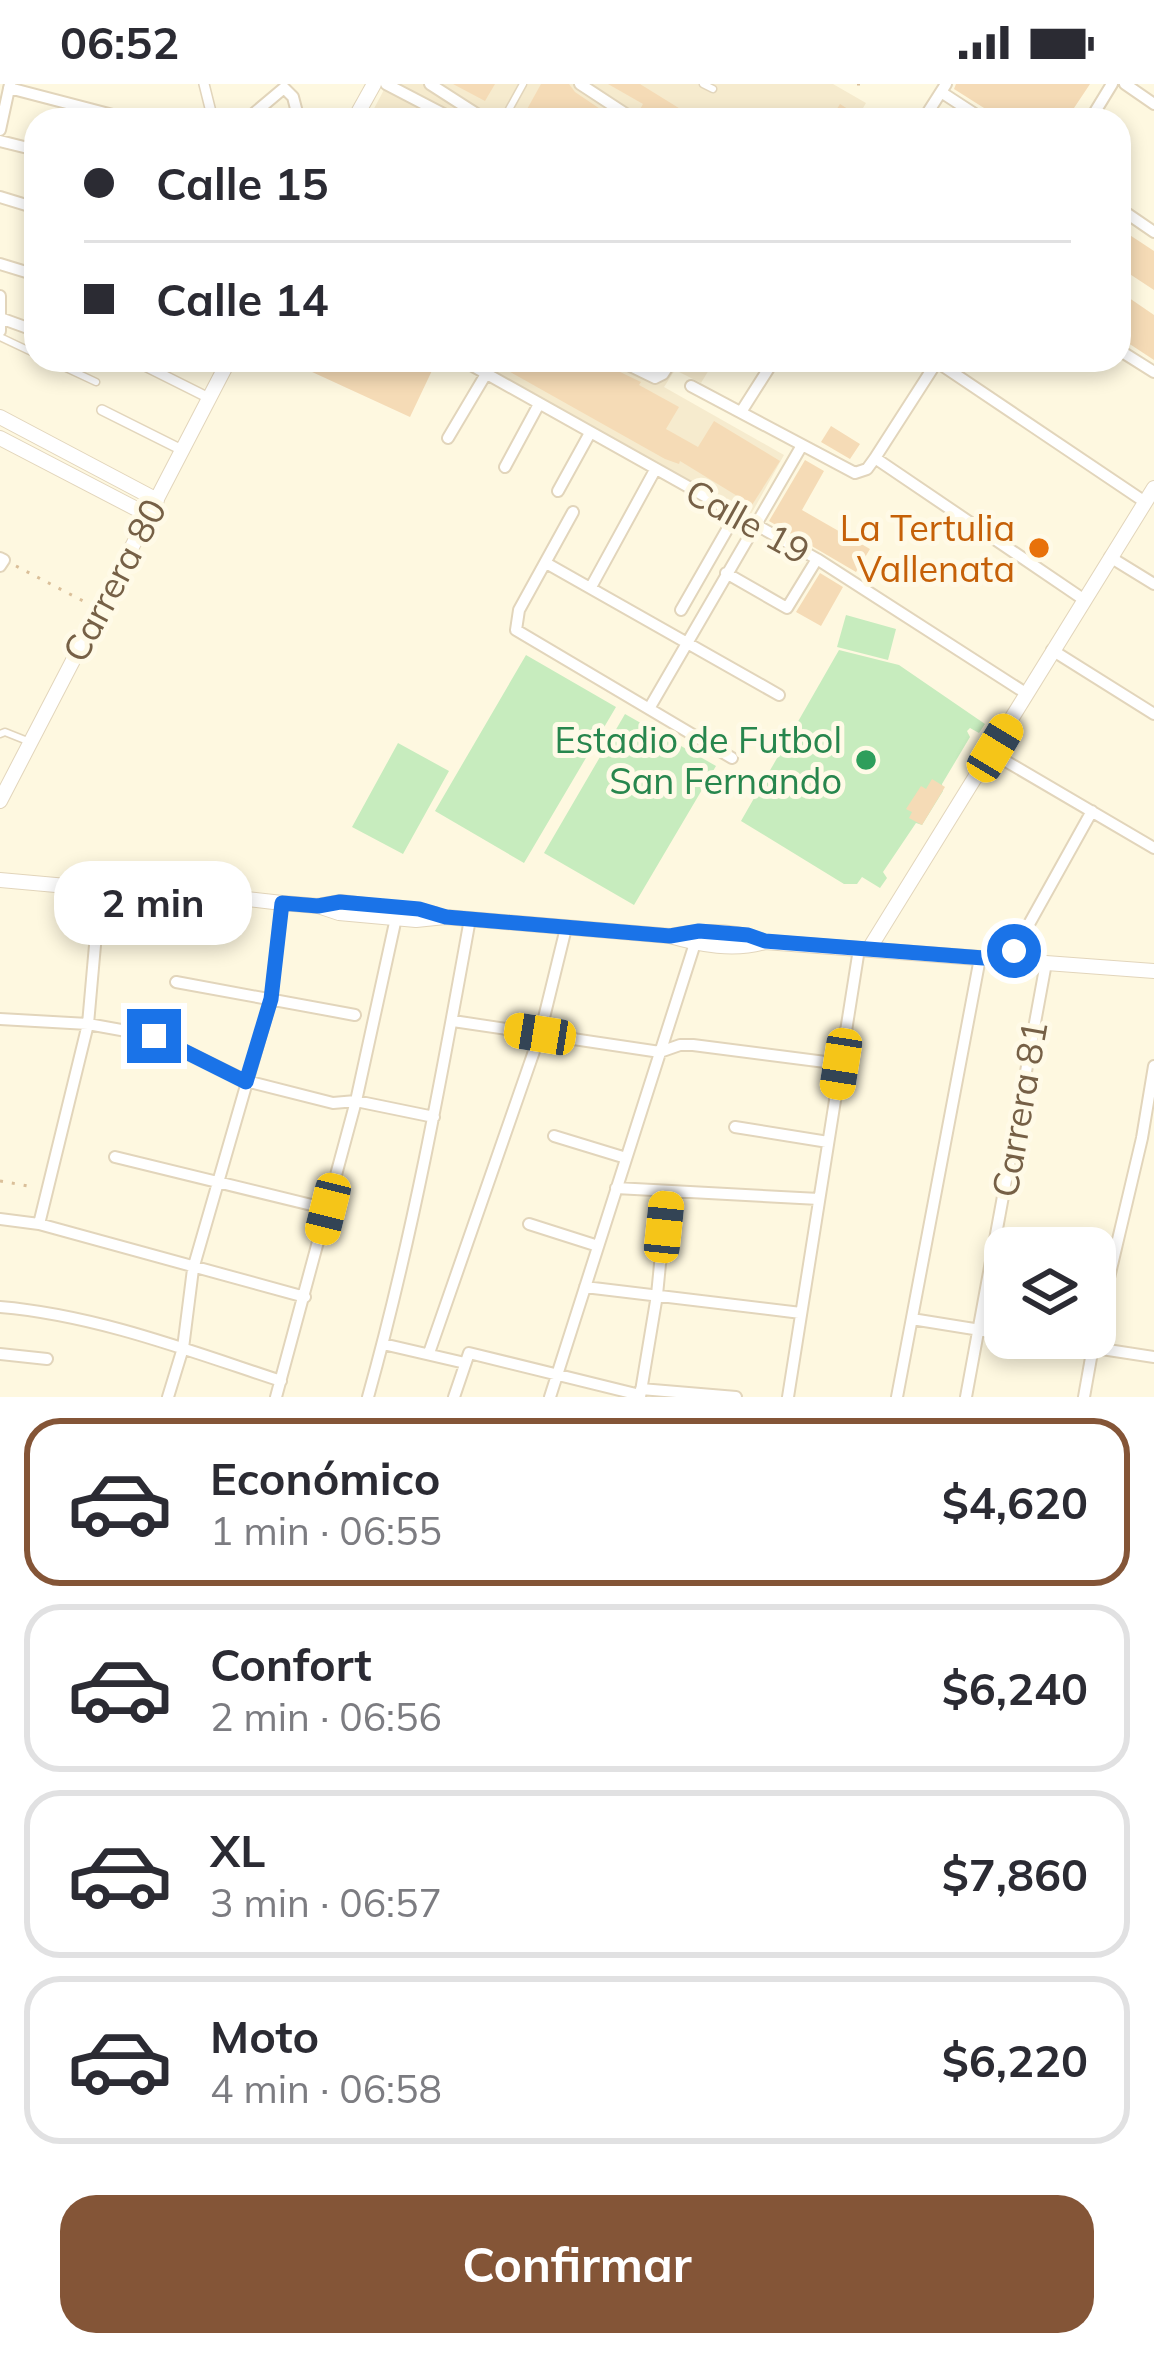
<!DOCTYPE html>
<html lang="es">
<head>
<meta charset="utf-8">
<style>
	:root { --surface:#fff; --page:#f2f2f3; --text:#2b2b33; --muted:#7c7c81; --line:#e1e1e2; --accent:#845537 }
	body { margin:0; font-family:Mulish,sans-serif; background:var(--page); color:var(--text); height:100vh; display:flex; flex-direction:column; font-size:45px; white-space:nowrap }
	* { box-sizing:border-box; margin:0 }
	p { font-size:39px; color:var(--muted) }
	.icon { flex:none; width:66px; height:66px; fill:none; stroke:currentColor; stroke-width:2; stroke-linecap:round; stroke-linejoin:round }
	.map { position:relative; height:1313px; overflow:hidden }
	.side { display:flex; flex-direction:column; background:var(--surface); flex:1 }
	.side>* { flex:none }
	.guide { position:absolute; left:24px; top:24px; width:1107px; height:264px; border-radius:36px; box-shadow:0 6px 18px #0003; display:grid; align-content:center; height:264px; padding:0 60px; background:var(--surface) }
	.tools { position:absolute; left:984px; top:1143px; display:grid; gap:24px }
	.tools a { display:grid; place-items:center; width:132px; height:132px; border-radius:24px; background:var(--surface); box-shadow:0 6px 18px #0003; font-size:60px }
	.end { position:absolute; width:54px; height:54px; margin:-27px; border:15px solid #1a73e8; background:#fff; box-shadow:0 0 0 6px #fff }
	.from { border-radius:50% }
	.bubble { position:absolute; height:84px; border-radius:36px; background:var(--surface); box-shadow:0 6px 18px #0003; font-size:39px; font-weight:700; line-height:84px; text-align:center }
	.car { position:absolute; width:36px; height:72px; margin:-36px -18px; border-radius:15px; box-shadow:0 0 9px 3px #0007; background:linear-gradient(#f5c518 24%,#345 0 40%,#f5c518 0 76%,#345 0 86%,#f5c518 0) }
	.guide b { display:flex; align-items:center; gap:42px; height:114px; font-size:45px }
	.guide b+b { border-top:3px solid var(--line) }
	.guide i { width:30px; height:30px; background:var(--text) }
	ul { padding:21px 0 0; list-style:none }
	li { display:flex; align-items:center; gap:36px; height:168px; margin:0 24px 18px; padding:0 36px; border:6px solid var(--line); border-radius:36px }
	li div { flex:1 }
	li b { display:block; font-size:45px }
	li em { font-style:normal; font-weight:700 }
	li.current { border-color:var(--accent) }
	li>.icon { width:108px; height:108px; stroke-width:1.5 }
	.primary-button { display:flex; gap:24px; margin-top:auto; padding:24px 60px }
	.primary-button a { flex:1; height:138px; border-radius:36px; background:var(--accent); color:#fff; font-size:48px; font-weight:700; line-height:138px; text-align:center }
	.status { display:flex; justify-content:space-between; align-items:center; height:84px; padding:0 60px; background:var(--surface); direction:ltr }
	.status svg { height:33px; fill:currentColor }
	.map>svg:first-child { display:block }
</style>
</head>
<body>
<div class="status"><b>06:52</b><svg viewBox="0 0 49 12"><path d="M0 12V9h3v3zM5 12V6h3v6zM10 12V3h3v9zM15 12V0h3v12zM26 1h20v11H26zM47 4h2v5h-2z"/></svg></div>
<div class="map">
<svg width="1154" height="1313" viewBox="0 0 1154 1313">
	<rect width="100%" height="100%" fill="#fef8e0"/>
	<path fill="#f6ebce" d="M387 0H833L866 19 856 36H368Z
		M473 276H715L701 299 675 286 664 303 784 371 750 432Z"/>
	<path fill="#c7ecbe" d="M846 531 896 545 888 576 837 563Z
		M839 566 899 581 985 640 979 649 970 644 967 647 970 653 942 700 943 707 922 741 916 739 883 788 887 794 880 804 862 793 857 800H844L741 737Z
		M526 571 616 623 524 779 435 727Z
		M625 630 716 682 634 821 544 769Z
		M398 659 449 687 403 770 352 743Z"/>
	<path fill="#f5dbb6" d="M453 0H495L485 17Z
		M541 0H569L575 8 615 35 521 36Z
		M608 0H640L682 26 676 36H652L639 27 643 20Z
		M956 0H1090L1066 36H1003L954 5Z
		M840 20 865 36H830Z
		M1119 144 1154 167V206L1119 183Z
		M1119 207 1154 231V276L1119 253Z
		M286 276H437L410 333Z
		M489 276H595L641 298 639 301 679 323 666 345 698 363 714 337 780 377 752 421 680 377 679 380 665 375Z
		M831 342 860 360 850 375 821 358Z
		M805 376 824 387 802 426 870 465 856 488 769 437Z
		M820 489 843 503 821 542 796 528Z
		M932 695 945 703 922 741 909 734 912 728 906 725 921 702 926 705Z"/>
	<g fill="none" stroke-linecap="round" stroke-linejoin="round">
		<g stroke="#e2d5bb" stroke-width="9">
			<path id="service" d="M703 0 713 5
				M507 29 523 0
				M0 253 36 270
				M49 276 96 298
				M0 650 5 648 30 658"/>
		</g>
		<g stroke="#e2d5bb" stroke-width="12">
			<path id="pedestrian" d="M204 0 213 36
				M140 276 141 280 209 314
				M102 326 182 366"/>
		</g>
		<g stroke="#e2d5bb" stroke-width="14">
			<path id="minor" d="M386 0 455 36
				M430 0 486 36
				M580 0 635 36
				M1125 0 1154 20
				M9 4 132 36
				M941 8 984 36
				M246 36 284 4 293 13 299 36
				M923 36 946 0
				M1090 36 1112 0
				M0 46 10 0
				M0 57 36 66
				M0 113 36 124
				M1119 124 1154 148
				M0 180 36 191
				M0 212V247
				M3 235 36 247
				M1119 266 1154 288
				M116 276 141 280 150 276
				M462 276 817 475 1027 610
				M618 276 655 294 663 290 672 276
				M937 278 1145 418
				M691 302 855 389 867 385 875 374 938 276
				M741 328 774 276
				M448 354 486 290
				M875 374 1083 515
				M505 383 539 320
				M558 407 590 349
				M573 428 519 526 516 546 732 674
				M1110 473 1154 500
				M0 474 4 476 0 482
				M546 479 779 611
				M726 489 787 524 817 475
				M591 503 655 386
				M681 526 736 430
				M1052 566 1154 630
				M650 623 801 363
				M992 669 1154 764
				M1009 876 1092 727
				M176 898 355 931
				M0 935 88 940 154 952 246 997 333 1019 356 1017 434 1033
				M453 937 660 968 680 961H693L841 980
				M735 1043 828 1058
				M554 1052 626 1074
				M115 1073 328 1125
				M616 1104 819 1115
				M0 1135 39 1140 305 1213
				M39 1140 88 940 100 805
				M529 1140 598 1162
				M585 1203 801 1229
				M0 1223C96 1231 190 1267 281 1297
				M912 1235 1005 1250
				M1095 1253 1142 1054 1154 982
				M1030 1254 1154 1273
				M383 1260 465 1279
				M429 1269 540 950 566 844
				M0 1270 47 1275
				M641 1305 736 1313
				M168 1313 183 1264 193 1185 271 915 282 819
				M276 1313 356 1017 396 834
				M368 1313C412 1156 441 996 470 835
				M454 1313 469 1269 640 1311
				M550 1313 697 853
				M640 1313 657 1211 667 1108
				M788 1313 859 865
				M897 1313 980 874
				M966 1313 1046 879
				M1084 1313 1094 1257"/>
		</g>
		<g stroke="#e2d5bb" stroke-width="16">
			<path id="tertiary" d="M354 36 374 0
				M0 333 157 416
				M0 354 148 431
				M0 717 229 276
				M0 796 100 805 134 802 282 819 318 822 341 818 435 830
				M113 808 174 818 197 813
				M318 822 339 829 416 836 445 833 670 852C701 861 734 867 765 858
				M670 852C702 846 734 845 765 858L1154 887
				M869 865 1154 404"/>
		</g>
		<path stroke="#dabf99" stroke-width="3" stroke-dasharray="3 9" stroke-linecap="butt" d="M857 0H861
			M16 482 87 519
			M0 1097 34 1103"/>
		<use href="#service" stroke="#fff" stroke-width="6"/>
		<use href="#pedestrian" stroke="#fff" stroke-width="9"/>
		<use href="#minor" stroke="#fff" stroke-width="10"/>
		<use href="#tertiary" stroke="#fff" stroke-width="14"/>
	</g>
	<g fill="none" stroke-linecap="round" stroke-linejoin="round">
		<path stroke="#1a73e8" stroke-width="15" d="M154 952 246 998 271 915 282 819 318 822 340 818 419 825 446 833 670 852 699 847 724 849 748 851 765 857 1009 876 1014 867"/>
	</g>
	<circle fill="#e8710a" stroke="#fffae7" stroke-width="4.5" cx="1039" cy="464" r="12"/>
	<circle fill="#2e9e5b" stroke="#fffae7" stroke-width="4.5" cx="866" cy="676" r="12"/>
	<g text-anchor="middle" dominant-baseline="central" stroke-width="10" stroke-linejoin="round" paint-order="stroke">
		<g font-size="36" fill="#766046" stroke="#fffae7">
			<text transform="translate(748 437) rotate(29)">Calle 19</text>
			<text transform="translate(114 496) rotate(-62)">Carrera 80</text>
			<text transform="translate(1019 1025) rotate(-80)">Carrera 81</text>
		</g>
		<g font-size="36" fill="#c56008" stroke="#fffae7" text-anchor="end">
			<text x="1015" y="443">La Tertulia<tspan x="1015" dy="41">Vallenata</tspan></text>
		</g>
		<g font-size="36" fill="#27864d" stroke="#fffae7" text-anchor="end">
			<text x="842" y="655">Estadio de Futbol<tspan x="842" dy="41">San Fernando</tspan></text>
		</g>
	</g>
</svg>
<div class="tools">
<a><svg class="icon" aria-label="layers" viewBox="0 0 24 24"><path d="M12 4l9 5-9 5-9-5zM3 14l9 5 9-5"/></svg></a>
</div>
<i class="end from" style="left:1014px;top:867px"></i>
<i class="end" style="left:154px;top:952px"></i>
<div class="bubble" style="left:54px;top:777px;width:198px">2 min</div>
<i class="car" style="left:995px;top:664px;rotate:31deg"></i>
<i class="car" style="left:540px;top:950px;rotate:279deg"></i>
<i class="car" style="left:841px;top:980px;rotate:189deg"></i>
<i class="car" style="left:328px;top:1125px;rotate:194deg"></i>
<i class="car" style="left:664px;top:1143px;rotate:6deg"></i>
<div class="guide">
<b><i class="from"></i>Calle 15</b>
<b><i></i>Calle 14</b>
</div>
</div>
<section class="side">
<ul>
<li class="current"><svg class="icon" aria-label="car" viewBox="0 0 24 24"><path d="M5 17H2v-5l4-1 3-4h7l3 4 3 1v5h-3M9 17h6M6 11h13"/><circle cx="7" cy="17" r="2"/><circle cx="17" cy="17" r="2"/></svg><div><b>Económico</b><p>1 min · 06:55</p></div><em>$4,620</em></li>
<li><svg class="icon" aria-label="car" viewBox="0 0 24 24"><path d="M5 17H2v-5l4-1 3-4h7l3 4 3 1v5h-3M9 17h6M6 11h13"/><circle cx="7" cy="17" r="2"/><circle cx="17" cy="17" r="2"/></svg><div><b>Confort</b><p>2 min · 06:56</p></div><em>$6,240</em></li>
<li><svg class="icon" aria-label="car" viewBox="0 0 24 24"><path d="M5 17H2v-5l4-1 3-4h7l3 4 3 1v5h-3M9 17h6M6 11h13"/><circle cx="7" cy="17" r="2"/><circle cx="17" cy="17" r="2"/></svg><div><b>XL</b><p>3 min · 06:57</p></div><em>$7,860</em></li>
<li><svg class="icon" aria-label="car" viewBox="0 0 24 24"><path d="M5 17H2v-5l4-1 3-4h7l3 4 3 1v5h-3M9 17h6M6 11h13"/><circle cx="7" cy="17" r="2"/><circle cx="17" cy="17" r="2"/></svg><div><b>Moto</b><p>4 min · 06:58</p></div><em>$6,220</em></li>
</ul>
<div class="primary-button"><a>Confirmar</a></div>
</section>
</body>
</html>
